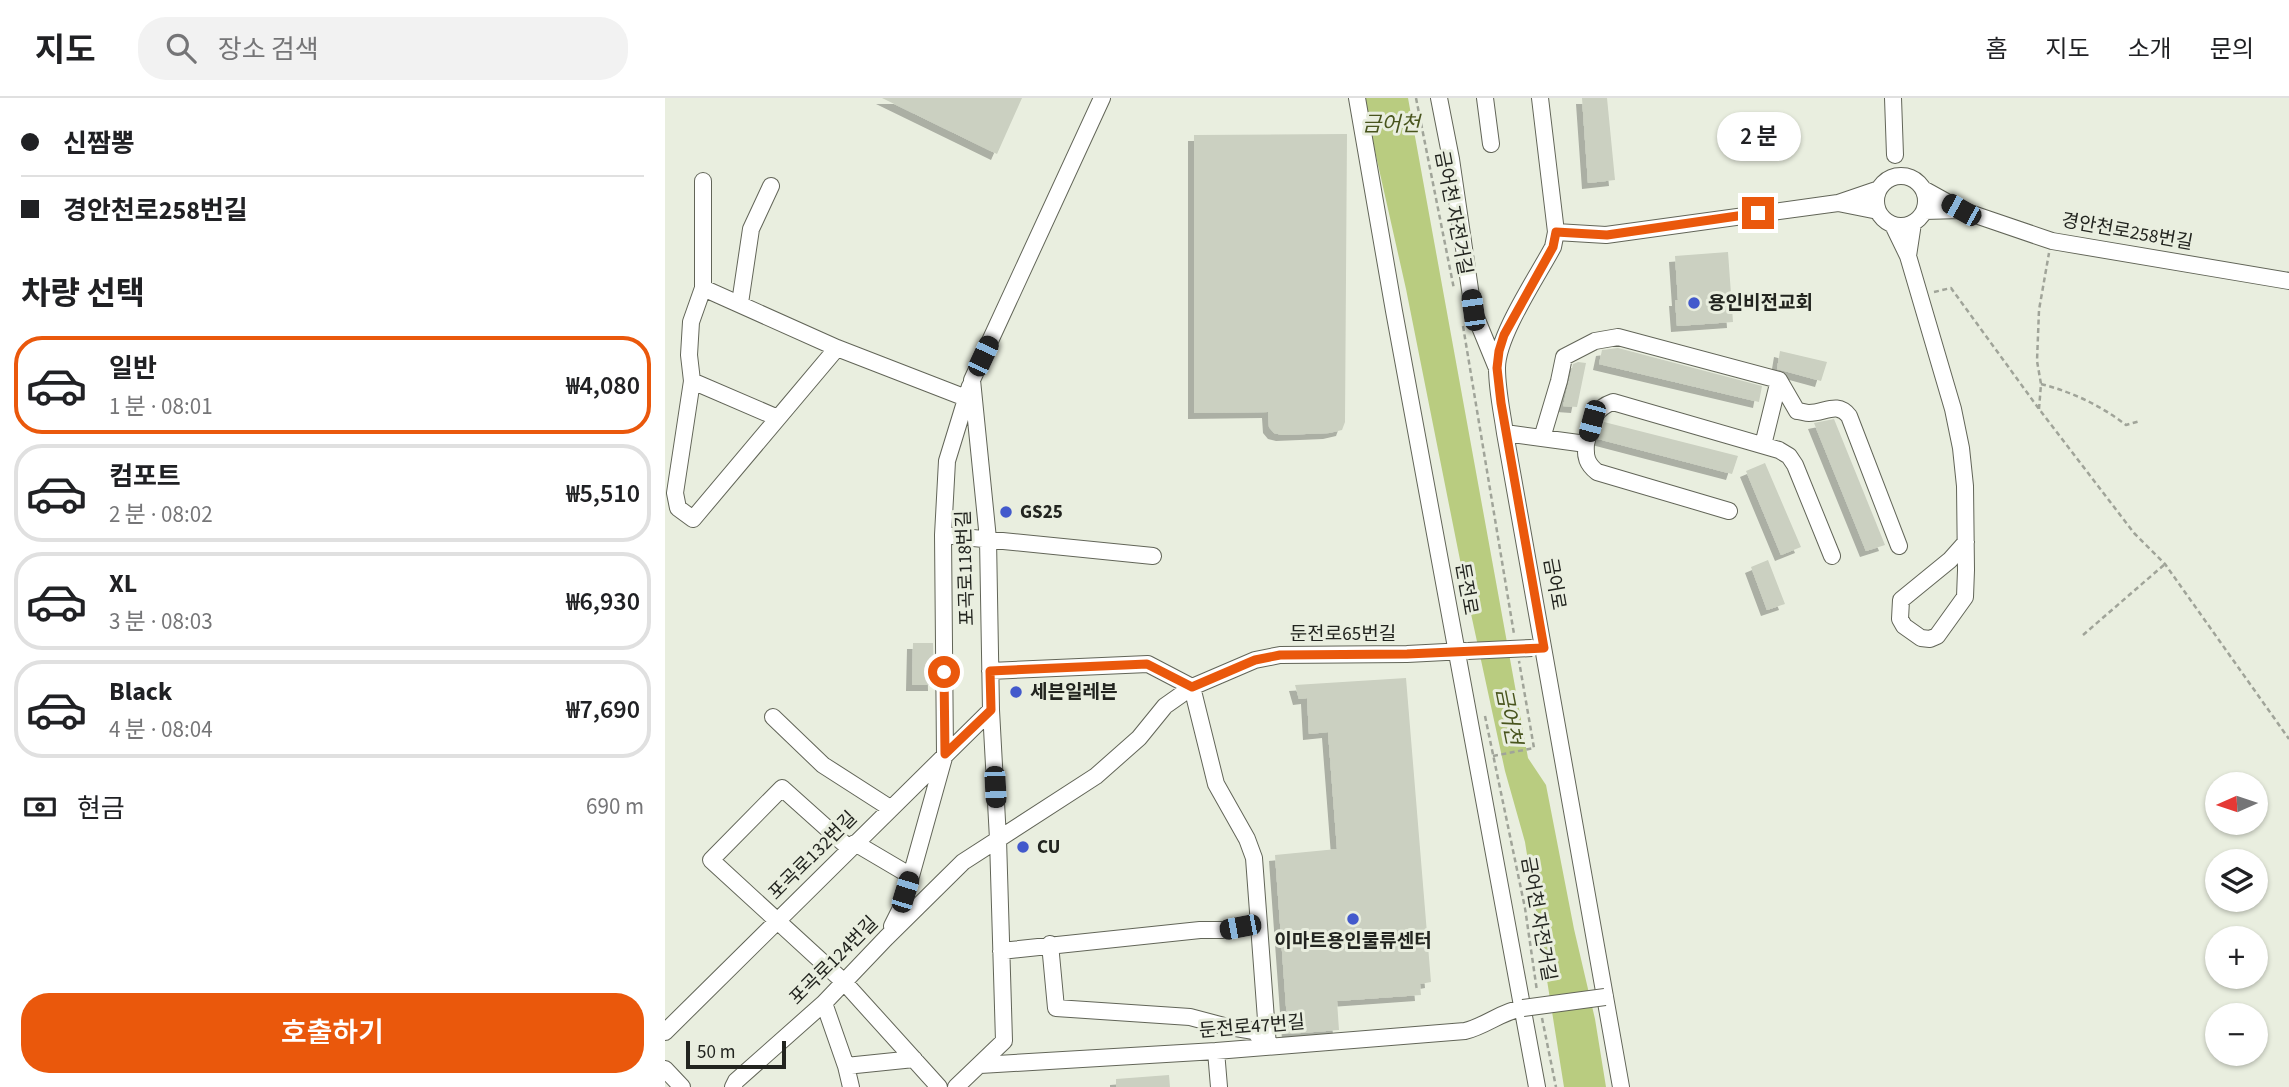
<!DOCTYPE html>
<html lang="ko">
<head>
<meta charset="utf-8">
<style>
	:root { --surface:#fff; --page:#f2f2f2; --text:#202124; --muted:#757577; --line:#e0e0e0; --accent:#ea580c }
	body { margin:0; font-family:"Source Sans 3","Noto Sans KR",sans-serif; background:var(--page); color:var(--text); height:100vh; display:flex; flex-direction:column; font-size:26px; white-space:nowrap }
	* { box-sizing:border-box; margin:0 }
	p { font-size:23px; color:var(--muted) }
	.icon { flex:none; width:38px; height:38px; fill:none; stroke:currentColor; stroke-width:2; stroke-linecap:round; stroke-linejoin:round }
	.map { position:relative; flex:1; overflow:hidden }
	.panel { display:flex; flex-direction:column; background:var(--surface); width:665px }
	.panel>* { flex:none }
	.guide { display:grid; align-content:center; height:154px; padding:0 21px; background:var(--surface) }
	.needle { width:46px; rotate:267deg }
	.buttons { position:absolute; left:1540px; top:674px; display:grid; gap:14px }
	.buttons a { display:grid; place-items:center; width:63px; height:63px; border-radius:50%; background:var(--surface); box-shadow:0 2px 5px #0004; font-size:35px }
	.scale { position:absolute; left:21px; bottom:18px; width:100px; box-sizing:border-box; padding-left:7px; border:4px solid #22241f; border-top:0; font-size:19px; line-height:24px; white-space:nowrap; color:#22241f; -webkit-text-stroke:5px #e9eedf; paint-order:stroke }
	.end { position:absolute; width:32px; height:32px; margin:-16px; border:9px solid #ea580c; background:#fff; box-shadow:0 0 0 4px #fff }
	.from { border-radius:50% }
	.bubble { position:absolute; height:49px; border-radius:24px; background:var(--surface); box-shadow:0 2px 5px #0004; font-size:23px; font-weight:600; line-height:49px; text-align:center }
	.car { position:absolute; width:21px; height:42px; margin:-21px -10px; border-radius:9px; box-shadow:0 0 5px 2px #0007; background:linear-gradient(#222 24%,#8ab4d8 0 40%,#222 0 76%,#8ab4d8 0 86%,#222 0) }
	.guide b { display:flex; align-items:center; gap:24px; height:66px; font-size:26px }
	.guide b+b { border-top:2px solid var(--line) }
	.guide i { width:18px; height:18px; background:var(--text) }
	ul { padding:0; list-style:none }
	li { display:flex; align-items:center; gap:21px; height:98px; margin:0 14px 10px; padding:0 7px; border:4px solid var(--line); border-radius:28px }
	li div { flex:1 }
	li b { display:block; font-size:26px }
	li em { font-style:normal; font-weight:600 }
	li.on { border-color:var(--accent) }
	li>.icon { width:63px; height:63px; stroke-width:1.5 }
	h2 { padding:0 21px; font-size:32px; line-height:84px }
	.pay { display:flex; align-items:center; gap:18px; height:77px; padding:0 21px; font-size:26px }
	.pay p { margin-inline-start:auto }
	.cta { display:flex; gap:14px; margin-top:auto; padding:14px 21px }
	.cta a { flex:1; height:80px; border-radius:28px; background:var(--accent); color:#fff; font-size:28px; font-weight:600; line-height:80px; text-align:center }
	header { display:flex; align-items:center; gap:42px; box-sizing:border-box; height:98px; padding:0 35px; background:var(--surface); border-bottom:2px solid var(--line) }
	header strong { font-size:33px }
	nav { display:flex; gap:38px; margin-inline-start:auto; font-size:24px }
	.search { width:490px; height:63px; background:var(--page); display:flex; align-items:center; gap:18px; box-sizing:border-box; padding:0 24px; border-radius:28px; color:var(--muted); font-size:26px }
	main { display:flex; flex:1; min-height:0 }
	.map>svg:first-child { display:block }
</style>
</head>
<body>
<header>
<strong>지도</strong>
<div class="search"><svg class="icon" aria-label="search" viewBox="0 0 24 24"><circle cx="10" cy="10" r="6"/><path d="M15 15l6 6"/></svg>장소 검색</div>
<nav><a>홈</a><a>지도</a><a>소개</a><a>문의</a></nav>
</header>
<main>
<section class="panel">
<div class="guide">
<b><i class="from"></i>신짬뽕</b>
<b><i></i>경안천로258번길</b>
</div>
<h2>차량 선택</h2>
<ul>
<li class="on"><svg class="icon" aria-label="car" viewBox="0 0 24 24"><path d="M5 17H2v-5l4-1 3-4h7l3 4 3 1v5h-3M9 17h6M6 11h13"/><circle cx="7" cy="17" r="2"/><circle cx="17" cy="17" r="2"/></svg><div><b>일반</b><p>1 분 · 08:01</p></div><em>₩4,080</em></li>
<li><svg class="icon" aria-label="car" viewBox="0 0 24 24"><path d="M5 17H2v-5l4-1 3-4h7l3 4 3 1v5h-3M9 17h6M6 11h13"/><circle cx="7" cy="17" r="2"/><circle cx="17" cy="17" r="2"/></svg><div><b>컴포트</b><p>2 분 · 08:02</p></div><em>₩5,510</em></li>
<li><svg class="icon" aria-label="car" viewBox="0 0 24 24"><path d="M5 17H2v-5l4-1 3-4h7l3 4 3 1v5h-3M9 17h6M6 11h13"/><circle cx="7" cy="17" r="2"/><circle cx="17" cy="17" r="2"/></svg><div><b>XL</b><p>3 분 · 08:03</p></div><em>₩6,930</em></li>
<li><svg class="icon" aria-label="car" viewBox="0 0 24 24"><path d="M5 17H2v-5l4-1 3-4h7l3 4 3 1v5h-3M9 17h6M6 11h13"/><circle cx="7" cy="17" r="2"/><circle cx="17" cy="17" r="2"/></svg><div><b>Black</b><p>4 분 · 08:04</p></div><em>₩7,690</em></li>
</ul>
<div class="pay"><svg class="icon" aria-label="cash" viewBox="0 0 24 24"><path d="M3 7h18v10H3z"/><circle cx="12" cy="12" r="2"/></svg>현금<p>690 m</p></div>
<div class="cta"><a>호출하기</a></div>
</section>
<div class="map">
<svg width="1624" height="989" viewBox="0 0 1624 989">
	<defs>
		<filter id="shadow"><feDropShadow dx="-6" dy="6" stdDeviation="0" flood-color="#0004"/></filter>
	</defs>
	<rect width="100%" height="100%" fill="#e9eedf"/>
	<path fill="#b9cc80" d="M698 0H743L863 660 881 687 909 831 930 921 941 989H899L860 744 840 673 803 502 741 191Z"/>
	<path fill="#cbd0c1" filter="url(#shadow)" d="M217 0H357L332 56Z
		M917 0H942L950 82 923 85Z
		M682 36 680 324 677 332 664 335 617 337 609 335 604 329 603 314 529 315V37Z
		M1063 154 1068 224 1012 228 1010 202H1013L1010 158Z
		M953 250 1097 288 1094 304 934 266 937 252Z
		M1115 253 1162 264 1156 283 1112 271Z
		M913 264 921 265 912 309 898 308 908 266Z
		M1169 321 1220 447 1201 453 1149 325Z
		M939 324 1073 358 1067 376 933 341Z
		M1100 365 1136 449 1116 457 1081 373Z
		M1103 462 1120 506 1102 512 1086 469Z
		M248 545H268L269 587H247Z
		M741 580 766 884 755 886 756 897 672 903 674 932 623 936 610 757 672 751 663 634 644 636 642 600 634 601 630 587Z
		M504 977 505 989H451V981Z"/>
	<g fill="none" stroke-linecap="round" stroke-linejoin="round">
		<g stroke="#626558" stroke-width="18">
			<path id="minor" d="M692 0 729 213 872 989
				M774 0 786 61 808 212 831 268
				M820 0 826 46
				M875 0 891 134 888 149C872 179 832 238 832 270 832 292 837 314 840 335L956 989
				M1228 0 1230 57
				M1211 103a25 25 0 1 1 50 0a25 25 0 1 1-50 0Z
				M38 83V190L26 224 24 257 27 283 10 395 13 410 28 421 172 250
				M1258 91 1296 112 1259 113
				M1296 112 1387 143 1624 183
				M1213 113 1173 105 1214 91
				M1228 127 1243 158 1248 125
				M891 134 941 137 1173 105
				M1243 158 1288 311 1296 350 1300 388 1301 472 1300 499 1272 538 1265 541 1256 540 1239 528 1235 521 1236 502 1285 462 1301 444
				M38 190 172 250 301 300
				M75 205 86 131 106 88
				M27 283 113 320
				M840 335 921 346C920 359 922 366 932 374L1064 413
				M877 340 894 283 899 259 930 243 953 239 1114 282 1132 313C1136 313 1140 315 1144 315 1160 315 1172 303 1184 318L1234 448
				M921 346C926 327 927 311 948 304L1114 352 1124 358 1130 367 1167 458
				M1098 347 1114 282
				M278 437 488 458
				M325 573 483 566 527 589 590 562 615 557 742 556 800 553
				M108 619 158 667 225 710
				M190 745 246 778
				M184 750 117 690 46 762 179 884 274 989
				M227 828 235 812 246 778 280 656 278 437 282 363 305 288
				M385 846 391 910 525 919 559 928 589 933 603 948
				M336 853 535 832H558L593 826
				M159 905 181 968 186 989
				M0 934 326 612
				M551 953 554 989
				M315 967 551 953 800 933C821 928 837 913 858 910
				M181 968 249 961
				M0 971 17 989
				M68 989 71 983 159 905 221 840 298 764 431 678 474 640 500 608 527 589 551 686 582 741 589 760 603 948
				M291 989 339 943 333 741 326 612 323 441 307 282 437 0"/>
		</g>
		<path stroke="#a0a499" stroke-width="2.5" stroke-dasharray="5 3.5" stroke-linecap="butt" d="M751 0 789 191
			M1269 194 1286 190 1374 311 1469 435 1500 466 1624 641
			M798 228 849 536
			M1376 286C1407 294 1435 307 1461 327L1475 323
			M1374 311 1376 286 1372 263 1374 212 1384 155
			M1418 537 1500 466
			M820 618 860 810 872 893
			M828 658 869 650 854 563
			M877 920 891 989"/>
		<use href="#minor" stroke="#fff" stroke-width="16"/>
		<g stroke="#626558" stroke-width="18" stroke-linecap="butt">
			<path id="minor-bridge" d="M803 553 867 550
				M858 910 940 899"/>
		</g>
		<use href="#minor-bridge" stroke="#fff" stroke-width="16"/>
	</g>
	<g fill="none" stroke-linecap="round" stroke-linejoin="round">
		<path stroke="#ea580c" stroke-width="9" d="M279 574 280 656 326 612 325 573 482 566 527 589 590 562 615 557 742 556 879 550 836 305 832 270 834 253 839 237 888 149 891 134 942 137 1093 115"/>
	</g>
	<g fill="#4259cc" stroke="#e9eedf" stroke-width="2.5">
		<circle cx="1029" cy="205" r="7"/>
		<circle cx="341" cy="414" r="7"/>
		<circle cx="351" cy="594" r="7"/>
		<circle cx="358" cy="749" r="7"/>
		<circle cx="688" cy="821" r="7"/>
	</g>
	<g text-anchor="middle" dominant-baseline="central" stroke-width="6" stroke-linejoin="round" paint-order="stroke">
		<g font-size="19" fill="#22241f" stroke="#e9eedf">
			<text transform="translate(788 115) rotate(79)">금어천 자전거길</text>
			<text transform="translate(1462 134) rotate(10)">경안천로258번길</text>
			<text transform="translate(301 470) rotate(-92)">포곡로118번길</text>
			<text transform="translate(889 486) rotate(80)">금어로</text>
			<text transform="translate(801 491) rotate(80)">둔전로</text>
			<text x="678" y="536">둔전로65번길</text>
			<text transform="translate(148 758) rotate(-45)">포곡로132번길</text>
			<text transform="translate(873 821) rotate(80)">금어천 자전거길</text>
			<text transform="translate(169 863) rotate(-45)">포곡로124번길</text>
			<text transform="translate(587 929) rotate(-5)">둔전로47번길</text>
		</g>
		<g font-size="19" font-weight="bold" fill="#22241f" stroke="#e9eedf" text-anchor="start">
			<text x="1043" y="205">용인비전교회</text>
			<text x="355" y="414">GS25</text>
			<text x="365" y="594">세븐일레븐</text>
			<text x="372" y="749">CU</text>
			<text x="688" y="843" text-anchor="middle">이마트용인물류센터</text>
		</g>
		<g font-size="21" font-style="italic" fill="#48541d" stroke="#e9eedf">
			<text x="726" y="26">금어천</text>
			<text transform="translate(844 618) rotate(79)">금어천</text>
		</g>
	</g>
</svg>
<div class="buttons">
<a><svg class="needle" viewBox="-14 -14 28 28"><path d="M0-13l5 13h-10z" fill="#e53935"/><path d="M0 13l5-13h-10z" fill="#757577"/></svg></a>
<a><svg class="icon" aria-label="layers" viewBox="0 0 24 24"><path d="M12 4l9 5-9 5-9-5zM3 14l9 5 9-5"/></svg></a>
<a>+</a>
<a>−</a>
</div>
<div class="scale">50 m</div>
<i class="end from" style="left:279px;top:574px"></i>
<i class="end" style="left:1093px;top:115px"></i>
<div class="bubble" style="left:1052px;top:14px;width:84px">2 분</div>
<i class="car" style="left:1296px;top:112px;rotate:299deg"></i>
<i class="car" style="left:808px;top:212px;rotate:352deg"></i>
<i class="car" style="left:318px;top:258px;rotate:25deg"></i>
<i class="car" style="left:927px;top:323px;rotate:195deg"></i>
<i class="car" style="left:330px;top:689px;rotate:177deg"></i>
<i class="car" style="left:240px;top:794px;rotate:17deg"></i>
<i class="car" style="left:575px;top:829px;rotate:259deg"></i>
</div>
</main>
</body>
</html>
